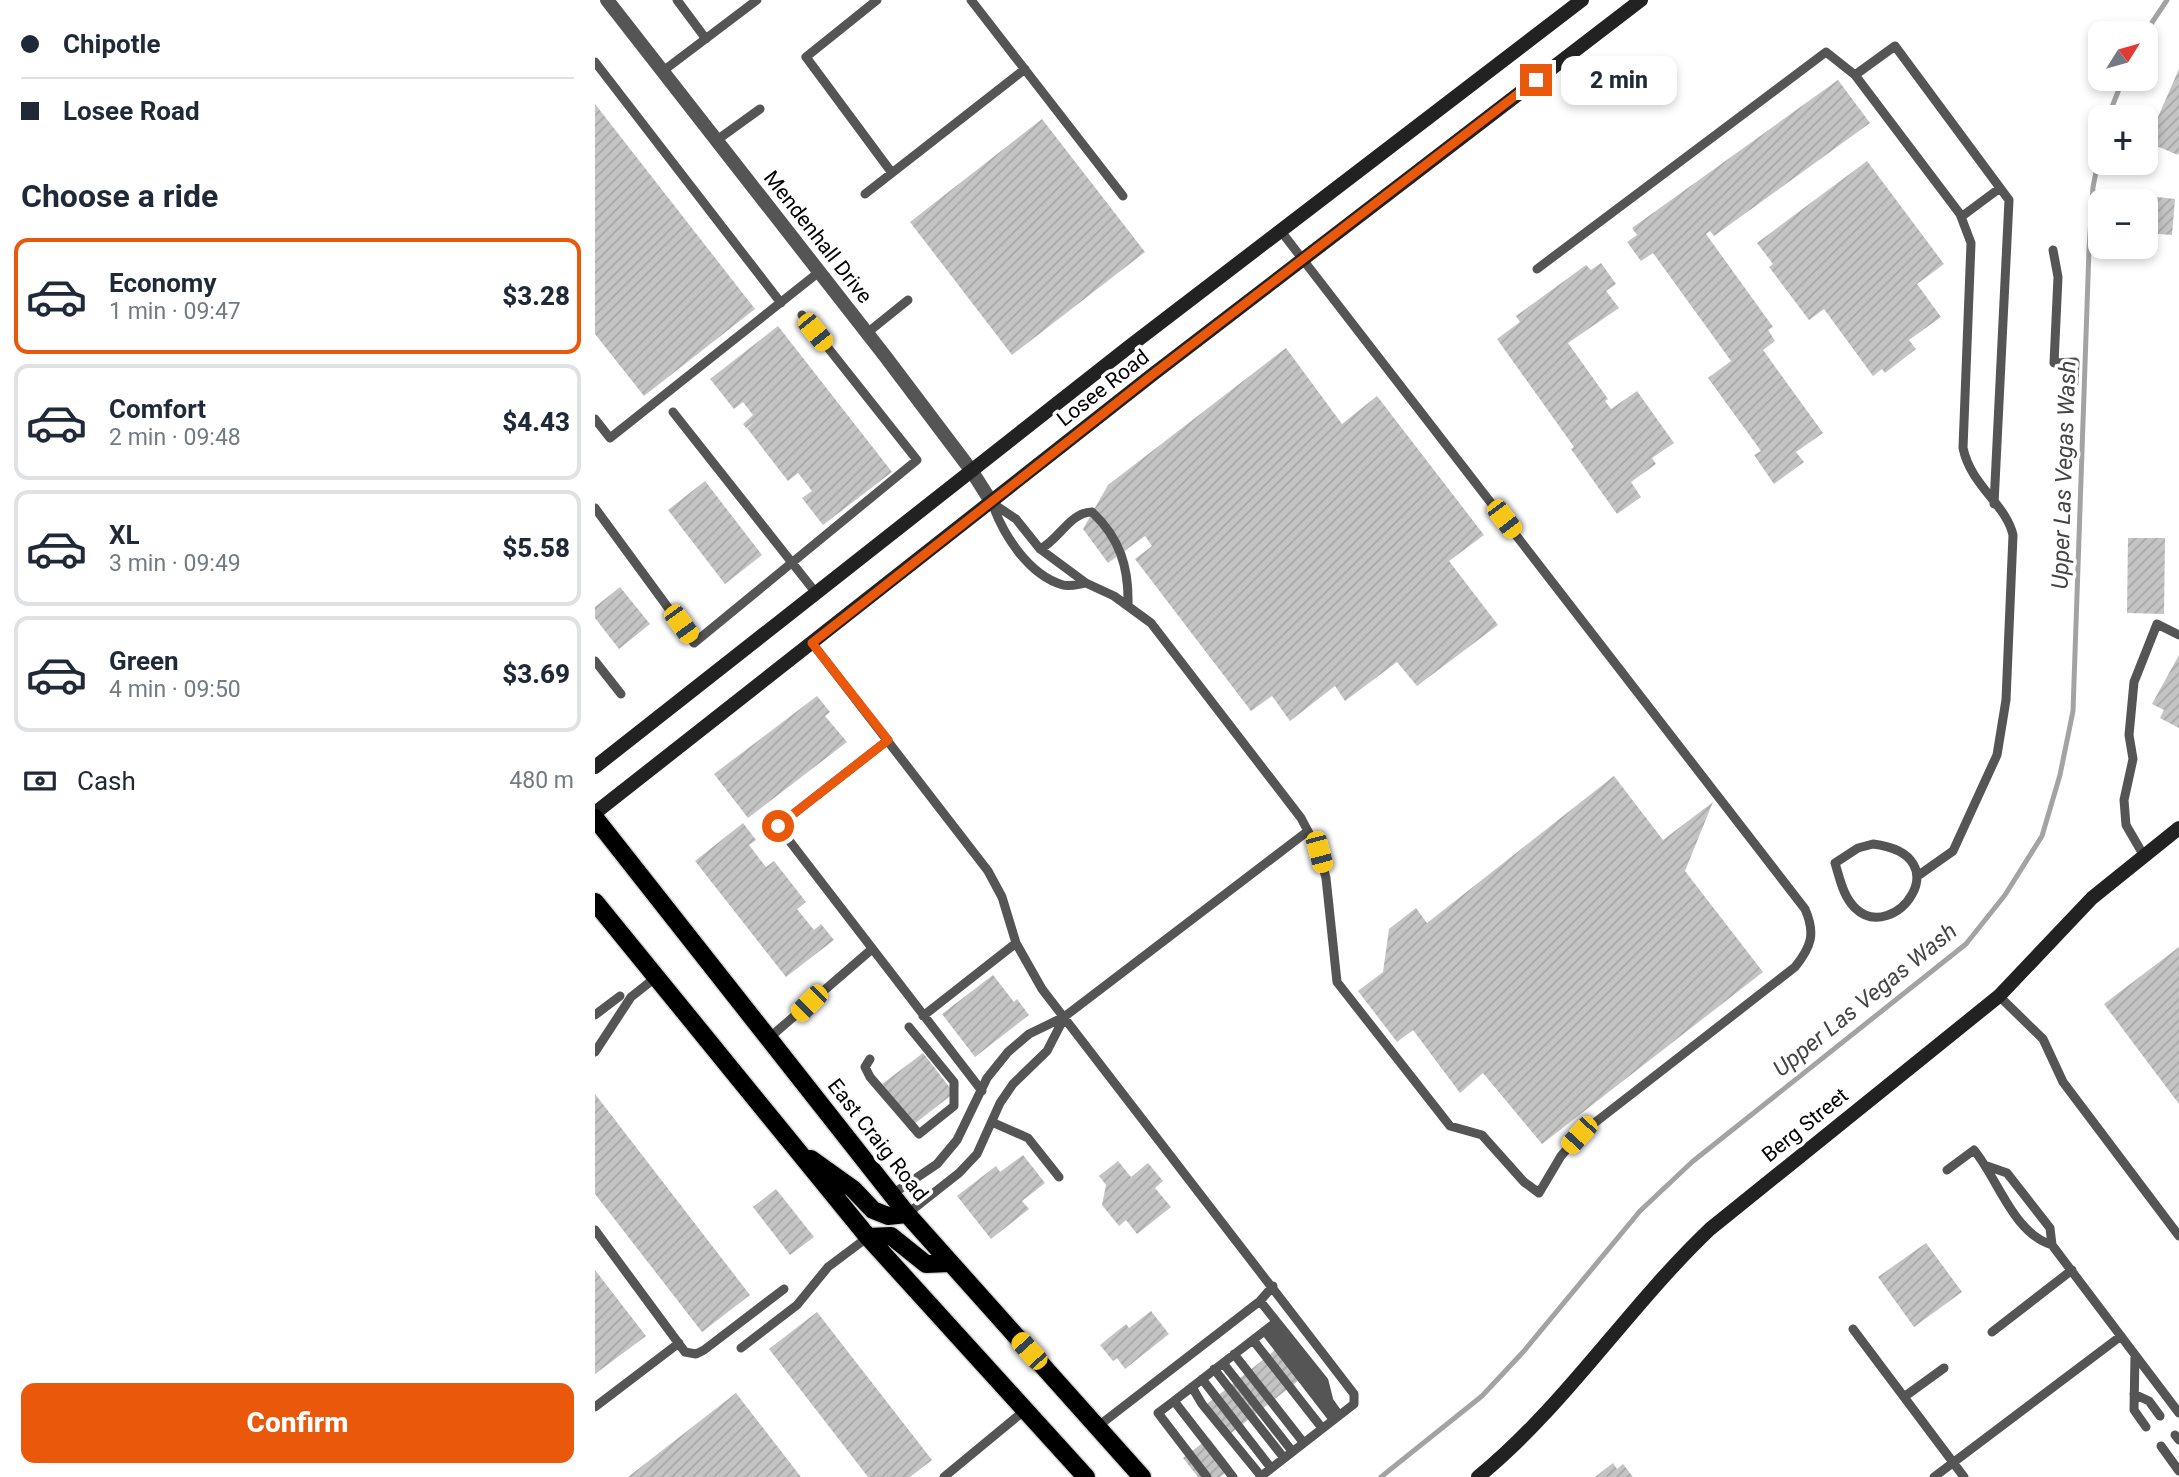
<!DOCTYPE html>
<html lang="en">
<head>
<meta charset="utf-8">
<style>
	:root { --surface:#fff; --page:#f2f2f3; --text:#1f2937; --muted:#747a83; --line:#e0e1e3; --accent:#ea580c }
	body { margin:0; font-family:Roboto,sans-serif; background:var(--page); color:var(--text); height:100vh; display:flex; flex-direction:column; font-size:26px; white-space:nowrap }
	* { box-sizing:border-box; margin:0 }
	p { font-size:23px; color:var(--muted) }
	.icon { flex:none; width:38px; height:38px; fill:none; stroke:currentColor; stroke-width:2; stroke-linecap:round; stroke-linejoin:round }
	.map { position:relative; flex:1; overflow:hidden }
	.drawer { display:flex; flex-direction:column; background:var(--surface); width:595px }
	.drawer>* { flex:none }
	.top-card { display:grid; align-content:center; height:154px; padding:0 21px; background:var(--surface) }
	.needle { width:46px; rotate:53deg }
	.buttons { position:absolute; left:1493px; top:21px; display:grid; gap:14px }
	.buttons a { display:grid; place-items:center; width:70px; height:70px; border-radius:14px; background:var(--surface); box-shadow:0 4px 10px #0003; font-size:35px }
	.end { position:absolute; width:32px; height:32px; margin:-16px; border:9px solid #ea580c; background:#fff; box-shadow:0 0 0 4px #fff }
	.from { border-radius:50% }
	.bubble { position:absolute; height:49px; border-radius:14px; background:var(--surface); box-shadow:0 4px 10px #0003; font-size:23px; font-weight:800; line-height:49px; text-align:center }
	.car { position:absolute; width:21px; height:42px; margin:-21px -10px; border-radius:9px; box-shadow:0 0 5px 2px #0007; background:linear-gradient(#f5c518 24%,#345 0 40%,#f5c518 0 76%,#345 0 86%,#f5c518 0) }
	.top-card b { display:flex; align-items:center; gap:24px; height:66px; font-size:26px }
	.top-card b+b { border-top:2px solid var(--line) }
	.top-card i { width:18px; height:18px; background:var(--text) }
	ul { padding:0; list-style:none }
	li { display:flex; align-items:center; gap:21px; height:116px; margin:0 14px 10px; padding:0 7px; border:4px solid var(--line); border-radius:14px }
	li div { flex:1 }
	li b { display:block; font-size:26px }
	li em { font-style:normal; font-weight:800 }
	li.selected { border-color:var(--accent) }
	li>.icon { width:63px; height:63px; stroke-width:1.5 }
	h2 { padding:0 21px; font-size:32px; line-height:84px }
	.pay { display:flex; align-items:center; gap:18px; height:77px; padding:0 21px; font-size:26px }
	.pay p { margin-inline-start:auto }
	.primary-button { display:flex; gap:14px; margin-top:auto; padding:14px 21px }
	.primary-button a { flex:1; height:80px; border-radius:14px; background:var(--accent); color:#fff; font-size:28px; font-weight:800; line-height:80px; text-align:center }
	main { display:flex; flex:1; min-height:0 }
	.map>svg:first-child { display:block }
</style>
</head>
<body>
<main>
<section class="drawer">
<div class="top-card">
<b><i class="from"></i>Chipotle</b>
<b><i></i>Losee Road</b>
</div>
<h2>Choose a ride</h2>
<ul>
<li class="selected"><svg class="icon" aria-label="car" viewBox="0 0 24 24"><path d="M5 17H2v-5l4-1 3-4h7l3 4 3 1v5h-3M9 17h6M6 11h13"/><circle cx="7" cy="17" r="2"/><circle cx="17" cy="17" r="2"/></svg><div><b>Economy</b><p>1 min · 09:47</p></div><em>$3.28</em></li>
<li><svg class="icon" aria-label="car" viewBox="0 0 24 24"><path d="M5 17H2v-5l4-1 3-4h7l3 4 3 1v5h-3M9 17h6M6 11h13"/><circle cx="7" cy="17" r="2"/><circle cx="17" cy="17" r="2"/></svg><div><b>Comfort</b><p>2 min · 09:48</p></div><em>$4.43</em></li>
<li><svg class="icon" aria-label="car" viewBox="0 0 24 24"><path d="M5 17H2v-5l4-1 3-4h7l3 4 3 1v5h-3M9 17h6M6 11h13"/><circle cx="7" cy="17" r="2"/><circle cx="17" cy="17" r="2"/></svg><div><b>XL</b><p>3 min · 09:49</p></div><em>$5.58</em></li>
<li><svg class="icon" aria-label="car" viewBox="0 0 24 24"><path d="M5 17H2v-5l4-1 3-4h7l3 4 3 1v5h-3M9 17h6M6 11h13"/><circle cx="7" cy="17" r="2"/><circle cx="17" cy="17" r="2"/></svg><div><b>Green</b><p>4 min · 09:50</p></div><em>$3.69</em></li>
</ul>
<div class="pay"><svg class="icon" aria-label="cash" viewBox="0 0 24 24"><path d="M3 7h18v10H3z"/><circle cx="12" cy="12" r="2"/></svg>Cash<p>480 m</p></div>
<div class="primary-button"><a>Confirm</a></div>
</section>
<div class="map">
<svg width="1584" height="1477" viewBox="0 0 1584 1477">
	<defs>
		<pattern id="building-hatch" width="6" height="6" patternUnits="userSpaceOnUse" patternTransform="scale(1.75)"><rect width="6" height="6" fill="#c4c4c4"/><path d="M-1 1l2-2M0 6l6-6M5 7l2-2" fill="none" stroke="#a7a7a7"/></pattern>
	</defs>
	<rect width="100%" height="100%" fill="#fff"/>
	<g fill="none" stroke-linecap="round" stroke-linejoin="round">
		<path stroke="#a3a3a3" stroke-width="5" d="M1550 33 1572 0
			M1513 117 1528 79
			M786 1477 887 1396 929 1351 1045 1211 1097 1162 1371 944 1410 895 1447 836 1465 775 1478 711 1494 249 1498 187 1505 152"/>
	</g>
	<path fill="url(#building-hatch)" d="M1584 69V153L1583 155 1552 142Z
		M1243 80 1275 123 1119 236 1115 231 1111 234 1178 327 1173 330 1180 341 1168 350 1228 433 1201 452 1209 462 1179 484 1159 455 1166 451 1113 378 1136 361 1058 253 1046 261 1032 242 1042 235 1037 228Z
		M0 104 160 309 49 396 0 334Z
		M447 119 550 252 417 355 315 222Z
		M1272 161 1349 264 1322 284 1346 317 1314 340 1321 349 1290 373 1287 369 1278 376 1229 309 1214 320 1174 267 1178 264 1162 243Z
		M1544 195 1580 199 1577 235 1550 233V201H1544Z
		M1006 263 1021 284 1011 291 1024 308 973 343 1013 399 1010 401 1016 409 1042 391 1079 443 1057 458 1061 464 1036 482 1046 497 1022 514 976 449 979 447 902 339 925 322 921 316 991 265 996 270Z
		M183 326 297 472 228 525 207 498 217 491 203 473 193 481 152 428 162 420 151 428 148 424 158 415 148 402 139 409 115 379Z
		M691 348 747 424 782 396 889 535 854 561 903 625 822 686 802 662 750 701 740 686 695 721 677 696 656 711 540 559 557 546 550 536 513 563 488 529 513 485Z
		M110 481 167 555 130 584 73 510Z
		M1533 538H1570L1569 614 1532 613Z
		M25 587 55 624 24 649 0 618V607Z
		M1584 655V728L1565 718 1569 710 1557 704Z
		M222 696 235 712 230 716 252 742 153 818 119 774Z
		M1019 776 1068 840 1118 802 1090 871 1168 972 947 1144 888 1073 865 1093 818 1030 802 1042 763 991 788 972 794 929 821 908 832 923Z
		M148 823 161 840 154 845 171 867 179 861 211 902 202 909 219 930 226 924 239 940 191 977 100 861Z
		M1584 947V1104L1509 1004Z
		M398 975 419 1002 422 999 434 1015 380 1057 347 1014Z
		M328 1053 359 1093 318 1125 287 1084Z
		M0 1094 155 1295 107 1332 0 1194Z
		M428 1155 450 1183 427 1201 434 1209 396 1239 362 1196 401 1166 405 1172Z
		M523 1161 536 1177 553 1163 568 1181 560 1188 576 1207 542 1234 531 1220 524 1226 507 1205 511 1185 504 1176Z
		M181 1189 219 1237 195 1255 158 1207Z
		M1331 1243 1367 1292 1319 1327 1283 1277Z
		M0 1270 51 1336 0 1374Z
		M556 1311 574 1334 530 1369 522 1358 518 1361 505 1345 531 1324 534 1328Z
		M222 1312 337 1460 315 1477H273L174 1349Z
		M693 1340 717 1370 635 1434 612 1404Z
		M141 1393 206 1477H33Z
		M614 1438 637 1468 625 1477H603L588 1458Z
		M1018 1463 1022 1469 1028 1464 1038 1477H1000Z"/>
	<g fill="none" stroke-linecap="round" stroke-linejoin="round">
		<g stroke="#dbdbdb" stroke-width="21">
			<path id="primary" d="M0 818 312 1214 547 1477
				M0 902 273 1237 491 1477
				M216 1159 258 1189 278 1210 293 1216 312 1214
				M273 1237 296 1236 331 1264 355 1263"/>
		</g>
		<path stroke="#555" stroke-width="9" d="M82 0 111 39
			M282 0 211 57 297 173
			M376 0 528 196
			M0 62 186 303
			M68 71 162 0
			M1260 75 1300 46 1414 200 1399 504
			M122 140 165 109
			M270 194 430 69
			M1366 217 1405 188
			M1458 250 1463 277 1459 363 1480 362 1479 382
			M942 269 1231 52 1260 75 1365 214 1376 243 1368 448C1376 486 1411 504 1418 535L1411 700 1402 755 1358 851 1324 875
			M272 333 313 300
			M78 412 221 593
			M0 419 15 438 224 272
			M397 503 421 519 445 549 491 583 519 596 556 623 706 818 724 852 731 878 742 982 855 1126 887 1135 929 1182 944 1193 966 1156 984 1135 1200 967C1216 947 1221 934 1210 909L685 230
			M397 503C408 534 433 575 468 585 475 587 484 584 491 583
			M0 508 99 643 322 460 207 315
			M445 549C464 540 475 512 497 512 525 538 534 568 533 605
			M217 643 393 871 407 897 421 943 447 989 759 1394V1404L665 1477
			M0 661 26 694
			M293 740 183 826 387 1091
			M1278 844C1367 855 1299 946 1260 908 1248 896 1245 879 1240 863L1263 848Z
			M1549 856 1531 825 1529 800 1538 759 1534 735 1539 682 1562 624 1584 635
			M1404 996 1448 1039 1468 1082 1584 1236
			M0 1015 25 996
			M328 1016 421 943
			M174 1038 277 949
			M0 1052 36 997 60 978
			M275 1059 270 1067 275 1077 324 1134 359 1106V1082L314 1027
			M399 1123 433 1138 464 1177
			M1392 1166 1412 1173 1455 1228 1457 1245 1584 1413
			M1352 1170 1379 1150C1403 1179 1418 1233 1457 1245
			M296 1195 342 1164 362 1140 392 1078 413 1052 434 1034 469 1017 713 831
			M312 1214 364 1173 382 1154 405 1103 418 1084 452 1051 469 1018
			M0 1230 90 1352 101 1354 109 1350 189 1289
			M665 1301 729 1381 734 1401 744 1415
			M676 1326 731 1397
			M1258 1329 1369 1477
			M670 1331 738 1419
			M1397 1332 1477 1270
			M658 1340 727 1428
			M146 1348 202 1305 233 1267 273 1237
			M639 1354 708 1442
			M1540 1355 1539 1410 1551 1427
			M628 1363 697 1451
			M619 1369 689 1458
			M607 1379 676 1468
			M597 1387 607 1404 666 1476
			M1539 1394 1554 1401 1565 1416
			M1309 1397 1349 1368
			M579 1401 563 1413 612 1477
			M0 1407 84 1343
			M502 1427 665 1301 678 1286
			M1580 1435 1584 1440
			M1566 1446 1584 1471
			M349 1477 430 1410
			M638 1477 579 1401 681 1322
			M1339 1477 1526 1336"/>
		<path stroke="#555" stroke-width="14" d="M12 0 290 356 376 470 397 503"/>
		<path stroke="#222" stroke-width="14" d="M0 767 535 346 987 0
			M0 813 557 375 1046 0
			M883 1477C971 1405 1032 1308 1115 1229L1404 996 1497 898 1584 828"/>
		<use href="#primary" stroke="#000" stroke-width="18"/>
	</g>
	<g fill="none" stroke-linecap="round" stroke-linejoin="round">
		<path stroke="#ea580c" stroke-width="9" d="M183 826 293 740 217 643 557 375 941 80"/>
	</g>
	<g text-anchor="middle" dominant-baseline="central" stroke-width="7" stroke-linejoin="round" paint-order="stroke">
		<g font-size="21" fill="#000" stroke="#fff">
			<text transform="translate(223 237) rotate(52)">Mendenhall Drive</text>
			<text transform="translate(508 388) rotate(-38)">Losee Road</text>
			<text transform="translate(1210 1125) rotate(-39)">Berg Street</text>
			<text transform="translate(283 1140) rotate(52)">East Craig Road</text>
		</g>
		<g font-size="23" font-style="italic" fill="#444" stroke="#fff">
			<text transform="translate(1469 475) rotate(-88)">Upper Las Vegas Wash</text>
			<text transform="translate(1270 1000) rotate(-39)">Upper Las Vegas Wash</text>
		</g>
	</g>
</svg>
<div class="buttons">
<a><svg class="needle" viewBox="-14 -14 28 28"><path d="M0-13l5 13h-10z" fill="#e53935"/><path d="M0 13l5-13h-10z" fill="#747a83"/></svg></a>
<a>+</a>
<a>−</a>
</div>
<i class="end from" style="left:183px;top:826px"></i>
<i class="end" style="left:941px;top:80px"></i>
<div class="bubble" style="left:966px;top:56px;width:116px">2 min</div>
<i class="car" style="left:220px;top:332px;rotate:141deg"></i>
<i class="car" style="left:909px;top:519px;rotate:143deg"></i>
<i class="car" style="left:86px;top:624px;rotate:144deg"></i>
<i class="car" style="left:724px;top:852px;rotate:165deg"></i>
<i class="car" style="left:214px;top:1003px;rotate:225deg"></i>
<i class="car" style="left:984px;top:1135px;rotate:222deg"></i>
<i class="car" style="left:434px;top:1351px;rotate:318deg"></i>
</div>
</main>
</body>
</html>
